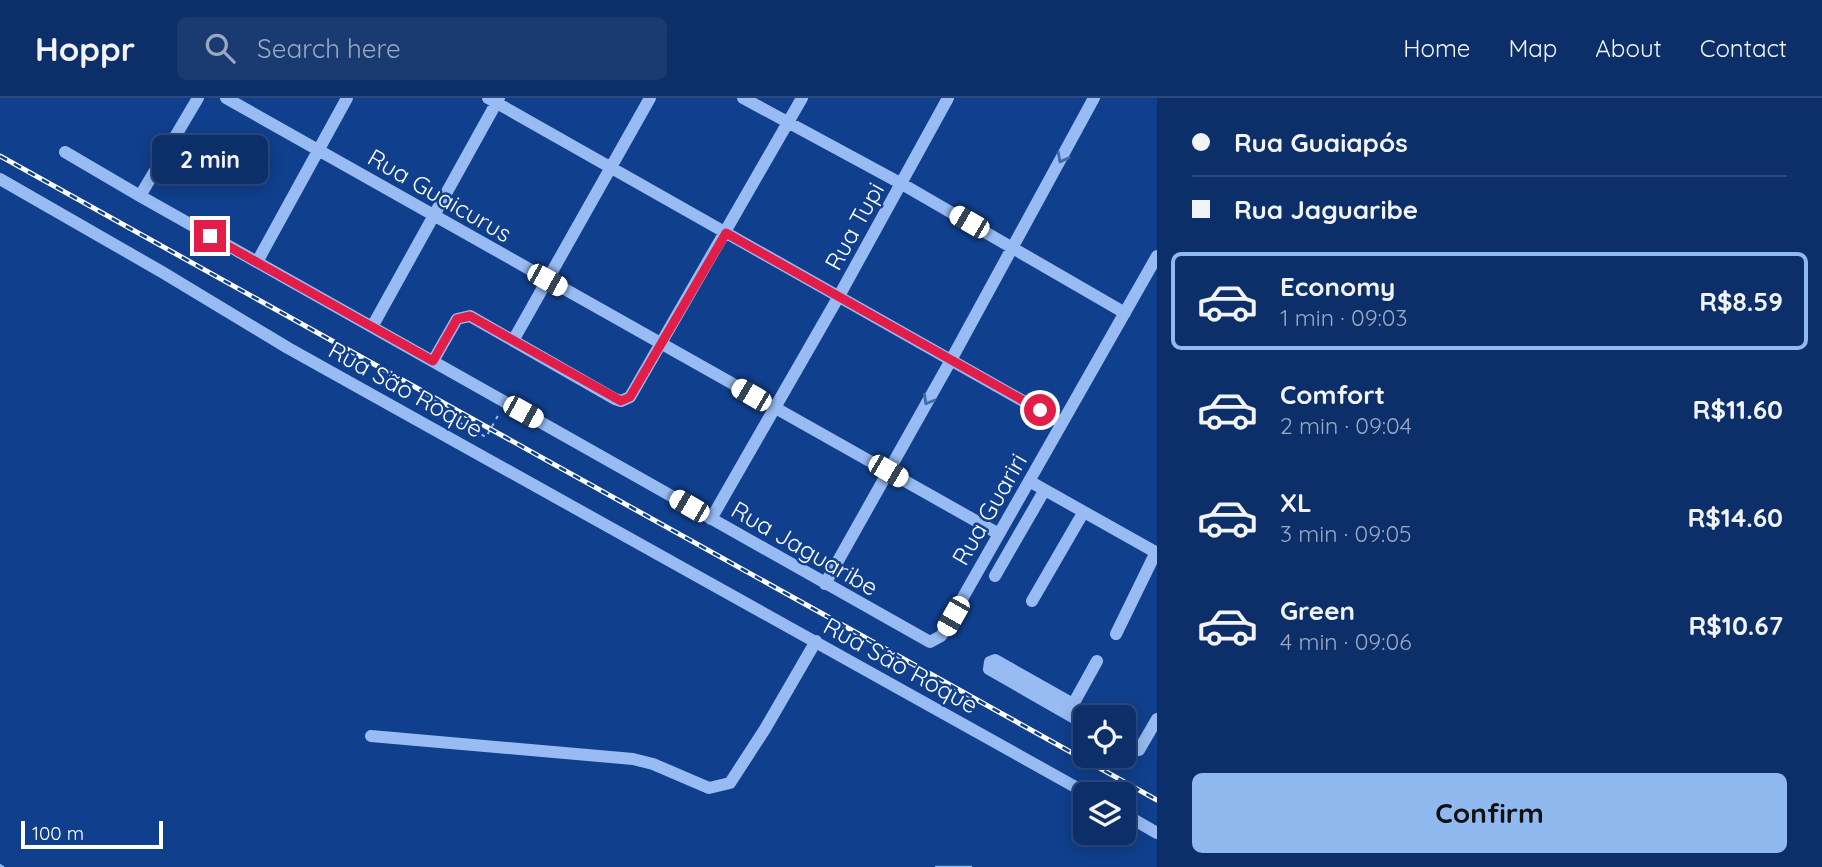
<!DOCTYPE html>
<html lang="en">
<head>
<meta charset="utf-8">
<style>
	:root { --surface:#0c2f6a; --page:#1a3b72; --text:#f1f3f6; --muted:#9aa9c1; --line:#2c4a7e; --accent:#90b9f0 }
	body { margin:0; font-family:Quicksand,sans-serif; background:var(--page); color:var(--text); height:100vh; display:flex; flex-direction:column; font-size:26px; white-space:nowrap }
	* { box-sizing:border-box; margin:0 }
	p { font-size:23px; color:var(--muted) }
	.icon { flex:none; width:38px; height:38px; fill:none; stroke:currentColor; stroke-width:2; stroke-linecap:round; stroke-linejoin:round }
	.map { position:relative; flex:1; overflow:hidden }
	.details { display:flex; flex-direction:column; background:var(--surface); width:665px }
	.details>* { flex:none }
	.hud { display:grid; align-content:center; height:154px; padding:0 35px; background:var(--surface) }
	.controls { position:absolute; left:1073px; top:607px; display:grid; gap:14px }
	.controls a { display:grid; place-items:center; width:63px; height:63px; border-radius:10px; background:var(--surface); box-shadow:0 4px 18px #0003,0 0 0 2px var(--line); font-size:35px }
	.scale { position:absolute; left:21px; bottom:18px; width:142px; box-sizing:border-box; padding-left:7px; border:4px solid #fff; border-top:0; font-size:19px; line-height:24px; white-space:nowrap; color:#fff; -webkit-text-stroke:5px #103f8d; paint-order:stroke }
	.end { position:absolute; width:32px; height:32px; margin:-16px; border:9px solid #e11d48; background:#fff; box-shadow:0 0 0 4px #fff }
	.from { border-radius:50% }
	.bubble { position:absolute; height:49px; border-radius:10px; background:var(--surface); box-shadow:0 4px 18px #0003,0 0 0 2px var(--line); font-size:23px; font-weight:700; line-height:49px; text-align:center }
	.car { position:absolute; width:21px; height:42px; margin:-21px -10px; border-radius:9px; box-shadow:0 0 5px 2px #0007; background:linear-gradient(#fff 24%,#345 0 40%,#fff 0 76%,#345 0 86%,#fff 0) }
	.hud b { display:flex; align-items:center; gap:24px; height:66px; font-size:26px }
	.hud b+b { border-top:2px solid var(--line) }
	.hud i { width:18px; height:18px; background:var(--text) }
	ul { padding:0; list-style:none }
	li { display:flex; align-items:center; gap:21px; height:98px; margin:0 14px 10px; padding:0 21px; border:4px solid transparent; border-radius:10px }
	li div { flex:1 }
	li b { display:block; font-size:26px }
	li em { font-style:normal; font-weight:700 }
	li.selected { border-color:var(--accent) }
	li>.icon { width:63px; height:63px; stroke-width:1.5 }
	.cta { display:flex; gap:14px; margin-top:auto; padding:14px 35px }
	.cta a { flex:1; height:80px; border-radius:10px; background:var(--accent); color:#111; font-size:28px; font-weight:700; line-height:80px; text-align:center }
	header { display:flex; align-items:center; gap:42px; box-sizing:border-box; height:98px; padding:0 35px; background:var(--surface); border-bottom:2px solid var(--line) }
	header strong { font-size:33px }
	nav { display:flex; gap:38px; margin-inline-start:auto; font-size:24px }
	.search { width:490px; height:63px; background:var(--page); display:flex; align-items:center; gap:18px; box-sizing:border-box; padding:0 24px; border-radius:10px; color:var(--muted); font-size:26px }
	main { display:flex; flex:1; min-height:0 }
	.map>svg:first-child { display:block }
</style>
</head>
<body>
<header>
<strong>Hoppr</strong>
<div class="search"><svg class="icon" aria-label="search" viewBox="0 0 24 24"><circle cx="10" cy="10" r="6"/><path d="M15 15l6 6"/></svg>Search here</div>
<nav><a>Home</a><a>Map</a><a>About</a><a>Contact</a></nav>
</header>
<main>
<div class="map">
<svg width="1157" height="769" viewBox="0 0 1157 769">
	<rect width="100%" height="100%" fill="#103f8d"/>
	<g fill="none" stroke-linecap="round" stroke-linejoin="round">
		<path stroke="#88b5f6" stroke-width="2.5" d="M0 767 3 769
			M936 769H971"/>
		<path stroke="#97bbf2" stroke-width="2" stroke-dasharray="3.5 5" stroke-linecap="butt" d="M454 328 457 323 486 339 500 314"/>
		<path stroke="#97bbf2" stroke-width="12" d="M226 0 999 436
			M488 0 1062 325
			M743 0 902 86 1125 215
			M65 54 140 98 930 544 941 538 1157 158
			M0 81 162 174 288 250 1088 696
			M140 98 198 0
			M257 164 347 0
			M372 229 499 0
			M514 241 650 0
			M433 263 457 221 470 218 615 301 621 303 630 299 802 0
			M1029 383 1157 455
			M711 421 839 198 948 0
			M995 478 1044 393
			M825 486 951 262 1094 0
			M1032 503 1083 415
			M1116 536 1156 454
			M1073 606 995 562 990 564 989 571 1085 626
			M1071 610 1097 563
			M371 638 633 661 653 666 709 690 730 685 765 631 816 543
			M1124 648 1132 652H1139L1157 621
			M1124 716 1157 735"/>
		<g stroke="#fff" stroke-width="5">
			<path id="rail" d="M0 58 1157 702"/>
		</g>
		<use href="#rail" stroke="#103f8d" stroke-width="2.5" stroke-dasharray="8" stroke-linecap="butt"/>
	</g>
	<defs><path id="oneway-chevron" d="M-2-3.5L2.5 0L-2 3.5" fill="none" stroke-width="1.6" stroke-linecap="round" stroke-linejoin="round" transform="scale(1.75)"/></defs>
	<g stroke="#3f6ab0">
		<use href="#oneway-chevron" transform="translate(1062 60) rotate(118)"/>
		<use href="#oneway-chevron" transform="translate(928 302) rotate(120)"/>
	</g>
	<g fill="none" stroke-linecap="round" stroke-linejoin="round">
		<path stroke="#e11d48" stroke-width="9" d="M210 138 433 263 457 221 470 218 621 303 630 299 726 135 1040 312"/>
	</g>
	<g text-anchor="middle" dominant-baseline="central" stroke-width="5" stroke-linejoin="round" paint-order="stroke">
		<g font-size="24" fill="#fff" stroke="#103f8d">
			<text transform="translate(440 97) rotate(30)">Rua Guaicurus</text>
			<text transform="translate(854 128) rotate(-61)">Rua Tupi</text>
			<text transform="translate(406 291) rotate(29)">Rua São Roque</text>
			<text transform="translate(989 411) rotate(-60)">Rua Guariri</text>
			<text transform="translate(805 450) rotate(30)">Rua Jaguaribe</text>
			<text transform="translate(901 567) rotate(29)">Rua São Roque</text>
		</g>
	</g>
</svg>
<div class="controls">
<a><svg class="icon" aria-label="locate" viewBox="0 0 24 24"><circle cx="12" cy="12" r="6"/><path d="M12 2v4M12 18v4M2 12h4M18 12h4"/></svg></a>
<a><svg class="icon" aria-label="layers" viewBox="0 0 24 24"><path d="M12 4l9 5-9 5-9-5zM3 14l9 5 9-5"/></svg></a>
</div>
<div class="scale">100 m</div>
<i class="end from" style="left:1040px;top:312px"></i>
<i class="end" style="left:210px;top:138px"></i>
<div class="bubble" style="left:152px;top:37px;width:116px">2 min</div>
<i class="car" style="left:969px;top:124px;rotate:300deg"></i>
<i class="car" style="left:547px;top:182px;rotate:119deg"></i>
<i class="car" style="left:751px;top:297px;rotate:300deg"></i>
<i class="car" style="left:523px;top:314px;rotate:119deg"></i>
<i class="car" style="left:888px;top:373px;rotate:120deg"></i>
<i class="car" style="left:689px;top:408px;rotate:300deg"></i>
<i class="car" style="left:953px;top:518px;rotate:210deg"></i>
</div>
<section class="details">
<div class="hud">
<b><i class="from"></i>Rua Guaiapós</b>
<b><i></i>Rua Jaguaribe</b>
</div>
<ul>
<li class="selected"><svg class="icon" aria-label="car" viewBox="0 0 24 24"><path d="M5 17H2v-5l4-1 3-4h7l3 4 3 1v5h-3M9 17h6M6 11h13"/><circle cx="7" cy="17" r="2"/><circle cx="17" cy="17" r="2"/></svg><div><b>Economy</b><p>1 min · 09:03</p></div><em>R$8.59</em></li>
<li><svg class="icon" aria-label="car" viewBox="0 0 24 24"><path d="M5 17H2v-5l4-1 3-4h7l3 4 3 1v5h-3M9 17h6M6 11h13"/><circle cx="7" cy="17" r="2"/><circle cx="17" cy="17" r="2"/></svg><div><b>Comfort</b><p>2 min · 09:04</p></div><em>R$11.60</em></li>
<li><svg class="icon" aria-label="car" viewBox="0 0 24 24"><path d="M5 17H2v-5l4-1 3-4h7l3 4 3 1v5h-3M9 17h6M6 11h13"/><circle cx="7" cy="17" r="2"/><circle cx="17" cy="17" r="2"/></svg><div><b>XL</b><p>3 min · 09:05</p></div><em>R$14.60</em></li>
<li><svg class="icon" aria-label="car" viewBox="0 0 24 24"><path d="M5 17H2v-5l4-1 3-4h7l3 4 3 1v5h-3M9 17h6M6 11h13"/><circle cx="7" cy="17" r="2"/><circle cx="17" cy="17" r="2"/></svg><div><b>Green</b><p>4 min · 09:06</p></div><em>R$10.67</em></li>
</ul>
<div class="cta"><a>Confirm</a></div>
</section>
</main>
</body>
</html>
